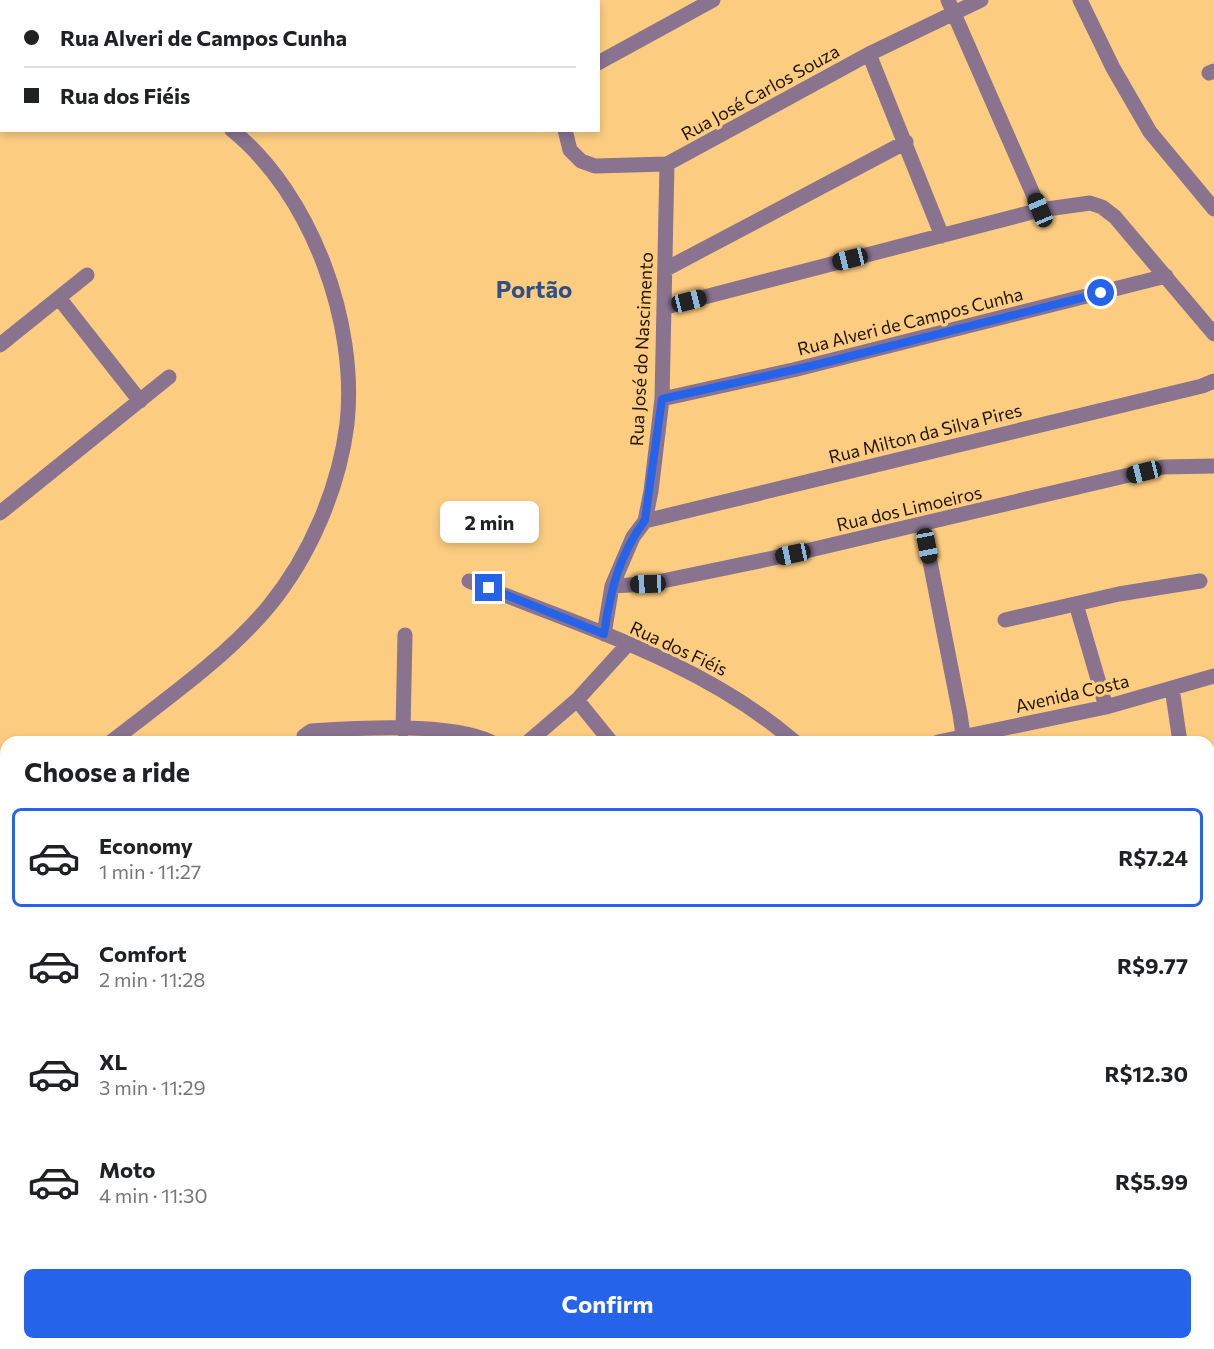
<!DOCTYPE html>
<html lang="en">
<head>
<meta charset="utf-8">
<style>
	:root { --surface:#fff; --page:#f2f2f2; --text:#202124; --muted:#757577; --line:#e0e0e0; --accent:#2563eb }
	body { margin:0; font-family:Commissioner,sans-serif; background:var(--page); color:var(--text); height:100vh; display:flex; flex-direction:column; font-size:22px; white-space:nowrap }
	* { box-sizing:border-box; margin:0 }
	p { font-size:20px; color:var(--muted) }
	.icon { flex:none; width:33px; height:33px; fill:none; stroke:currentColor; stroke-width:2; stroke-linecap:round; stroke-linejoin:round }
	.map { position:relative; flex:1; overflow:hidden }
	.drawer { position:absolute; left:0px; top:736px; width:1215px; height:614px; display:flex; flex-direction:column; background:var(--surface); border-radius:18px 18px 0 0; box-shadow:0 3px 9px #0003 }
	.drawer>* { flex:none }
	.guide { position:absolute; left:0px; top:0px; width:600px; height:132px; box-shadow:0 3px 9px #0003; display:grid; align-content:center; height:132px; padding:0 24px; background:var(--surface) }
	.end { position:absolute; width:27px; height:27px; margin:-14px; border:8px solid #2563eb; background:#fff; box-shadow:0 0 0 3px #fff }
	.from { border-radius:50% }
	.bubble { position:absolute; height:42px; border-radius:9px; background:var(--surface); box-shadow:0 3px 9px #0003; font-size:20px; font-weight:700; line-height:42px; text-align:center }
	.car { position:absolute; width:18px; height:36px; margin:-18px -9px; border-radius:8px; box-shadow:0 0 4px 2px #0007; background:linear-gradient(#222 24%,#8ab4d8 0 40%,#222 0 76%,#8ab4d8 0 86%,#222 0) }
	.guide b { display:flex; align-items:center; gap:21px; height:57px; font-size:22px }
	.guide b+b { border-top:2px solid var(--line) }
	.guide i { width:15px; height:15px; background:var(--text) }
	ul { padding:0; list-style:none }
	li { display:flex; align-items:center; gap:18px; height:99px; margin:0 12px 9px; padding:0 12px; border:3px solid transparent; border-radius:9px }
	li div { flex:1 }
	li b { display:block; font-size:22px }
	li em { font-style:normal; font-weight:700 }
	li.active { border-color:var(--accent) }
	li>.icon { width:54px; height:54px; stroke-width:1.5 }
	h2 { padding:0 24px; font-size:27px; line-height:72px }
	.primary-button { display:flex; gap:12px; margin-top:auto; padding:12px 24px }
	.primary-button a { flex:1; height:69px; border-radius:9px; background:var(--accent); color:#fff; font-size:24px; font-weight:700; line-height:69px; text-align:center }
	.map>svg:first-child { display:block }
</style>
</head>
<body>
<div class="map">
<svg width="1214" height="1349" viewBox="0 0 1214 1349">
	<rect width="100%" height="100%" fill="#fccd81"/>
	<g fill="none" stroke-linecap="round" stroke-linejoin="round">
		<path stroke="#89738f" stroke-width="15" d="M65 0 66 2
			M343 0 347 2
			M948 0 1040 210
			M1080 0 1113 68 1150 132 1214 209
			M9 2V0
			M471 2 474 0
			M0 13 2 11
			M0 35H2
			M869 54 942 236
			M598 63 713 0
			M1209 73 1214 71
			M565 130 570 150 581 161 595 166 667 164 869 54 981 0
			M666 269 906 142
			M59 298 140 401
			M666 307 1040 210 1090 203 1102 207 1115 217 1214 334
			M0 345 87 275
			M662 399 793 370 1166 276
			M0 513 169 377
			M645 521 1202 386 1214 381
			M923 526 960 714 964 742
			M469 581C581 626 702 662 795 742
			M612 586 648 584 793 554 1163 467 1214 466
			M1076 604 1106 707
			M1005 620 1119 594 1200 581
			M604 634 612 586 633 537 645 521 651 491 662 399 667 164
			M1172 688 1180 742
			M577 700 611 742
			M403 730 405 635
			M111 742C162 702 228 656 269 606 310 556 339 488 347 424 358 323 312 195 232 130
			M304 742V736L311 731C357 728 451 722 491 742
			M528 742 577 700 627 645
			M938 742 1106 707 1214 676
			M0 832 6 827
			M1209 862 1214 861
			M0 1183 6 1181
			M1209 1219 1214 1208
			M442 1344 451 1349
			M598 1344 599 1349
			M36 1349 54 1344
			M814 1349 827 1344
			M948 1349 951 1344"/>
		<path stroke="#32023d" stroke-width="18" d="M70 1344 71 1349"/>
	</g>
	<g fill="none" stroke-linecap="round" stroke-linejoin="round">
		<path stroke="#2563eb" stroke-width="8" d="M489 588 604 634C610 592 619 555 645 520L662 399 815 365 1101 293"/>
	</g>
	<g text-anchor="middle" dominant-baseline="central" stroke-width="6" stroke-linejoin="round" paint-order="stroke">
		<g font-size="18" fill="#211400" stroke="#fccd81">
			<text transform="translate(760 92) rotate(-29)">Rua José Carlos Souza</text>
			<text transform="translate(910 321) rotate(-14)">Rua Alveri de Campos Cunha</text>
			<text transform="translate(641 349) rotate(-87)">Rua José do Nascimento</text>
			<text transform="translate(925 433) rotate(-14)">Rua Milton da Silva Pires</text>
			<text transform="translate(909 508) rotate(-13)">Rua dos Limoeiros</text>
			<text transform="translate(679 648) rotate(25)">Rua dos Fiéis</text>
			<text transform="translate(1072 693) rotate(-13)">Avenida Costa</text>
		</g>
		<g font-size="24" font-weight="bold" fill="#2d5087" stroke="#fccd81">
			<text x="534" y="288">Portão</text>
		</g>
	</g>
</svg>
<i class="end from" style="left:1101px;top:293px"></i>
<i class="end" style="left:489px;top:588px"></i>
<div class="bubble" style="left:440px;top:501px;width:99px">2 min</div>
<i class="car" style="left:1040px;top:210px;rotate:337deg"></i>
<i class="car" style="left:850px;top:259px;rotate:256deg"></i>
<i class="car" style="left:689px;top:301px;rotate:76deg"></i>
<i class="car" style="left:1144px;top:472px;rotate:256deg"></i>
<i class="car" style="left:927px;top:546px;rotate:169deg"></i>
<i class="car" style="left:793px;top:554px;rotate:258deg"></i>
<i class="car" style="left:648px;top:584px;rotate:268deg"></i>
<div class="guide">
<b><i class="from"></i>Rua Alveri de Campos Cunha</b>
<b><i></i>Rua dos Fiéis</b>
</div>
<section class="drawer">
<h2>Choose a ride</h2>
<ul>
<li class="active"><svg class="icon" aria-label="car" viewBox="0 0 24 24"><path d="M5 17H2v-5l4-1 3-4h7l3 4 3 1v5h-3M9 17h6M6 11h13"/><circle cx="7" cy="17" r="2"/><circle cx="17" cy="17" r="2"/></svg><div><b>Economy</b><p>1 min · 11:27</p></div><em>R$7.24</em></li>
<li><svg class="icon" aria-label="car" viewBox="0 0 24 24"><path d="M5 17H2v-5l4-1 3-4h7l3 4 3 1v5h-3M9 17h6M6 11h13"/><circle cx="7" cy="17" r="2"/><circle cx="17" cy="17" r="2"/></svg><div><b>Comfort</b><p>2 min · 11:28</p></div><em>R$9.77</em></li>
<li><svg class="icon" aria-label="car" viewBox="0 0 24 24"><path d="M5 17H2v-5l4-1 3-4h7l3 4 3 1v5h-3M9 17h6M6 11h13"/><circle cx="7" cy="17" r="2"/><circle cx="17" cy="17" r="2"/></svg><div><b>XL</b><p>3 min · 11:29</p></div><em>R$12.30</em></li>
<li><svg class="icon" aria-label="car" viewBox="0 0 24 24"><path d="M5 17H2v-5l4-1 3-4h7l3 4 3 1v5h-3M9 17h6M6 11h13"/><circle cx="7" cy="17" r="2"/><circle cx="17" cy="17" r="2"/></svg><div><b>Moto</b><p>4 min · 11:30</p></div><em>R$5.99</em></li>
</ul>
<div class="primary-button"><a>Confirm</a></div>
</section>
</div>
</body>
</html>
